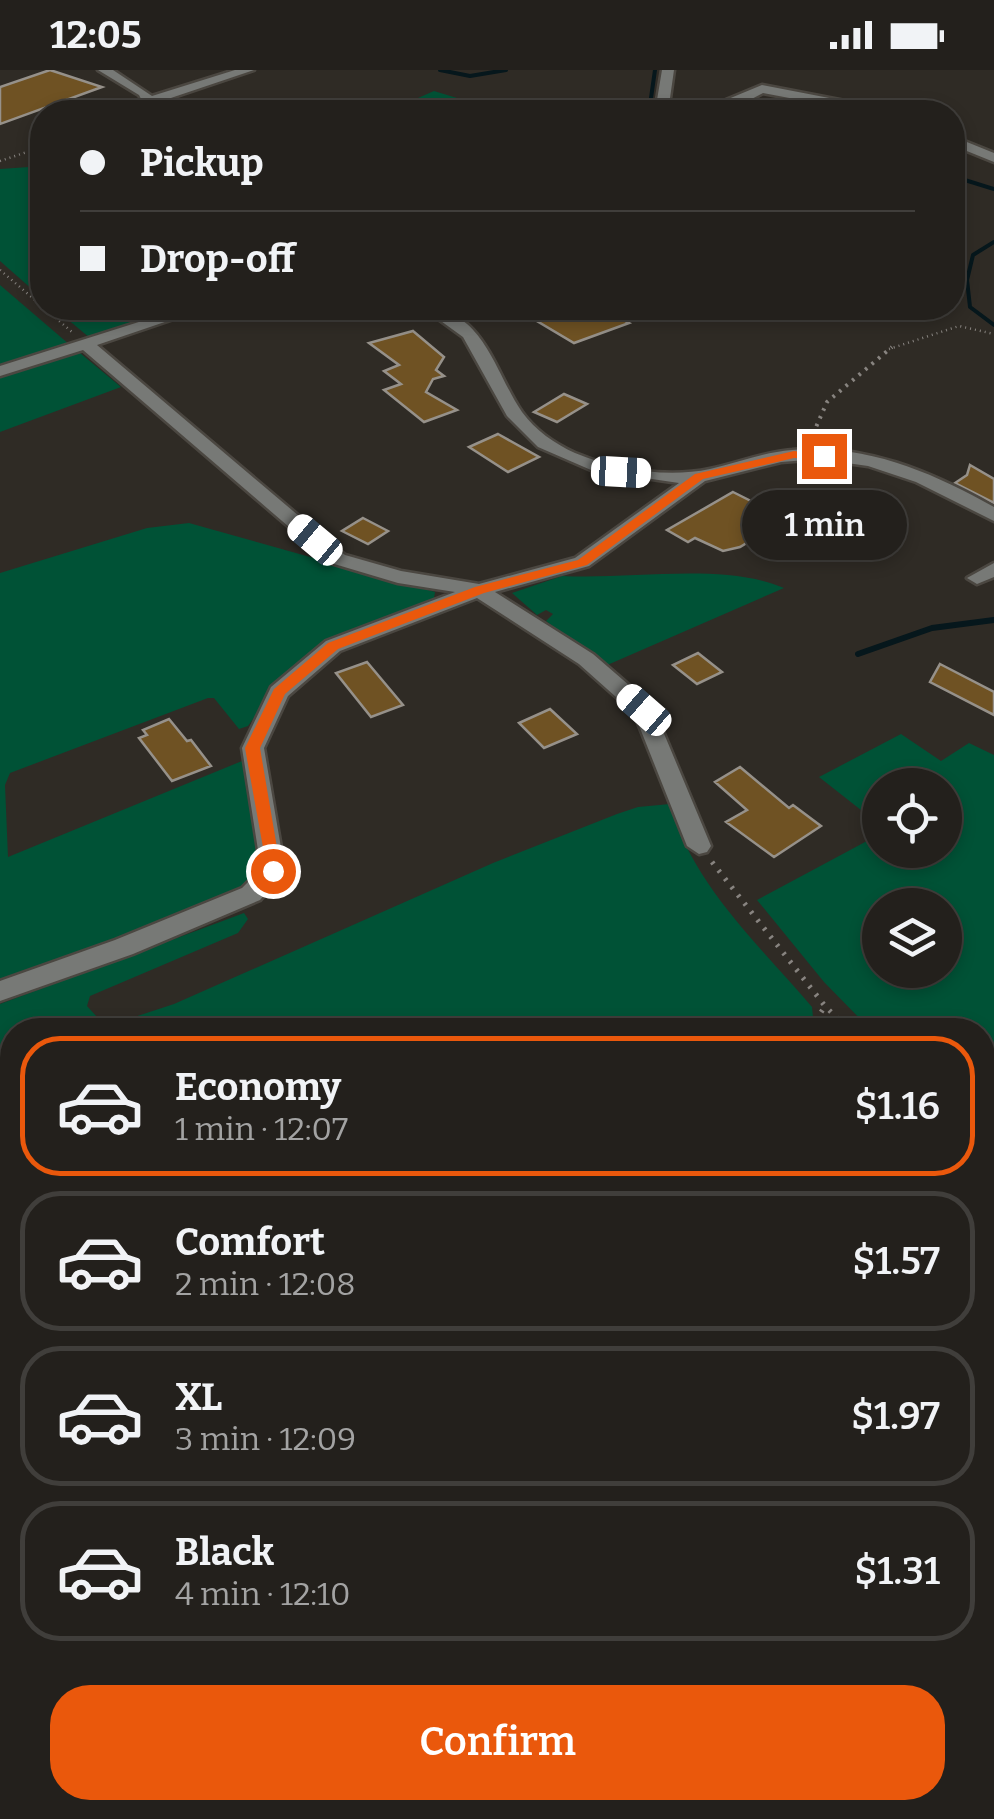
<!DOCTYPE html>
<html lang="en">
<head>
<meta charset="utf-8">
<style>
	:root { --surface:#23201c; --page:#2f2d29; --text:#f1f3f6; --muted:#a3a3a3; --line:#403e3b; --accent:#ea580c }
	body { margin:0; font-family:Bitter,serif; background:var(--page); color:var(--text); height:100vh; display:flex; flex-direction:column; font-size:38px; white-space:nowrap }
	* { box-sizing:border-box; margin:0 }
	p { font-size:32px; color:var(--muted) }
	.icon { flex:none; width:55px; height:55px; fill:none; stroke:currentColor; stroke-width:2; stroke-linecap:round; stroke-linejoin:round }
	.map { position:relative; flex:1; overflow:hidden }
	.panel { position:absolute; left:0px; top:948px; width:995px; height:802px; display:flex; flex-direction:column; background:var(--surface); border-radius:40px 40px 0 0; box-shadow:0 5px 15px #0003,0 0 0 2px var(--line) }
	.panel>* { flex:none }
	.hud { position:absolute; left:30px; top:30px; width:935px; height:220px; border-radius:40px; box-shadow:0 5px 15px #0003,0 0 0 2px var(--line); display:grid; align-content:center; height:220px; padding:0 50px; background:var(--surface) }
	.fabs { position:absolute; left:862px; top:698px; display:grid; gap:20px }
	.fabs a { display:grid; place-items:center; width:100px; height:100px; border-radius:50%; background:var(--surface); box-shadow:0 5px 15px #0003,0 0 0 2px var(--line); font-size:50px }
	.end { position:absolute; width:45px; height:45px; margin:-22px; border:12px solid #ea580c; background:#fff; box-shadow:0 0 0 5px #fff }
	.from { border-radius:50% }
	.bubble { position:absolute; height:70px; border-radius:35px; background:var(--surface); box-shadow:0 5px 15px #0003,0 0 0 2px var(--line); font-size:32px; font-weight:600; line-height:70px; text-align:center }
	.car { position:absolute; width:30px; height:60px; margin:-30px -15px; border-radius:12px; box-shadow:0 0 8px 2px #0007; background:linear-gradient(#fff 24%,#345 0 40%,#fff 0 76%,#345 0 86%,#fff 0) }
	.hud b { display:flex; align-items:center; gap:35px; height:95px; font-size:38px }
	.hud b+b { border-top:2px solid var(--line) }
	.hud i { width:25px; height:25px; background:var(--text) }
	ul { padding:18px 0 0; list-style:none }
	li { display:flex; align-items:center; gap:30px; height:140px; margin:0 20px 15px; padding:0 30px; border:5px solid var(--line); border-radius:40px }
	li div { flex:1 }
	li b { display:block; font-size:38px }
	li em { font-style:normal; font-weight:600 }
	li.on { border-color:var(--accent) }
	li>.icon { width:90px; height:90px; stroke-width:1.5 }
	.cta { display:flex; gap:20px; margin-top:auto; padding:20px 50px }
	.cta a { flex:1; height:115px; border-radius:40px; background:var(--accent); color:#fff; font-size:40px; font-weight:600; line-height:115px; text-align:center }
	.status { display:flex; justify-content:space-between; align-items:center; height:70px; padding:0 50px; background:var(--surface); direction:ltr }
	.status svg { height:28px; fill:currentColor }
	.map>svg:first-child { display:block }
</style>
</head>
<body>
<div class="status"><b>12:05</b><svg viewBox="0 0 49 12"><path d="M0 12V9h3v3zM5 12V6h3v6zM10 12V3h3v9zM15 12V0h3v12zM26 1h20v11H26zM47 4h2v5h-2z"/></svg></div>
<div class="map">
<svg width="994" height="1749" viewBox="0 0 994 1749">
	<rect width="100%" height="100%" fill="#2f2b25"/>
	<path fill="#005236" fill-rule="evenodd" d="M434 21 503 42H386Z
		M29 97 42 103V228L0 191V99Z
		M0 215 70 275 0 296Z
		M54 238H177L90 268Z
		M80 283 121 317 0 362V305Z
		M189 453 435 522 434 528 314 579 283 607 248 656 239 659 214 628H208L10 703 5 715 8 787 242 691C251 735 272 782 243 821L0 920V503L147 458Z
		M562 506C629 510 723 492 784 518L605 596 546 551 553 544 546 540 537 545 512 523Z
		M901 664 941 691 969 673 994 685V1082L983 1074 982 960H871L824 912 757 830 880 764V780H945V715H880V755L819 707ZM880 835H945V900H880Z
		M670 734C692 814 760 876 812 937L813 947 806 960H781L770 951 757 960H12V1738H567L572 1749H0V934L244 843 248 849 238 863 90 926 87 936 98 948 113 954 174 934 493 793 617 744 638 737Z
		M983 1111 994 1123V1749H606L601 1738H982Z"/>
	<g fill="none" stroke-linecap="round" stroke-linejoin="round">
		<path stroke="#06171c" stroke-width="4" d="M440 0 470 6 506 0
			M649 42 655 0
			M952 106 994 119
			M994 172 973 185 967 210 970 237 994 255"/>
		<path stroke="#06171c" stroke-width="6" d="M858 584 932 558 994 550"/>
	</g>
	<path fill="#6f5223" stroke="#96918a" stroke-width="2.5" d="M50 0 102 17 0 54V17Z
		M515 238H599L629 253 574 273Z
		M413 261 444 287 436 300 444 306 433 309 426 322 457 340 424 352 384 320 401 314 384 301 399 295 369 273Z
		M564 324 587 334 557 352 534 342Z
		M498 364 539 387 508 402 469 377Z
		M970 395 994 409V433L955 413 967 405Z
		M733 422 763 437 788 423 809 435 740 477 723 481 695 468 688 472 667 460Z
		M363 448 388 461 368 474 342 461Z
		M698 583 722 602 697 614 673 595Z
		M367 592 403 635 371 647 336 603Z
		M940 594 994 622V645L930 612Z
		M550 639 577 664 544 678 519 653Z
		M169 649 187 671 191 670 211 696 172 711 139 668 147 665 143 660Z
		M740 697 789 738 793 735 821 756 774 787 726 752 747 740 715 712Z"/>
	<g fill="none" stroke-linecap="round" stroke-linejoin="round">
		<g stroke="#4b4741" stroke-width="5">
			<path id="minor" d="M98 0H113L152 26 235 0H254L156 33 160 42H148L139 25Z
				M662 0H674L668 42H655Z
				M762 15 881 38 888 42H863L763 23 727 42H714L721 32Z
				M952 66 994 83V92L952 75Z
				M183 238H206L97 275 345 485 401 501 479 514 575 488 679 413 591 400 538 377 507 346 463 267 423 238C483 238 494 301 522 342 535 360 555 374 575 383 615 400 668 408 710 399 738 393 764 382 792 380 864 373 932 402 994 437V451L916 412 868 396 819 389 781 392 705 411 589 496 495 522 593 584 652 635 711 776 707 782 699 784 687 776 634 643 579 594 477 528 340 581 288 626 264 678 285 801 260 830 133 884 0 931V911L115 870 242 818 261 799 242 678 271 617 326 571 455 522 398 513 331 493 83 280 0 306V296Z
				M994 493V507L977 514 967 508Z"/>
		</g>
		<path stroke="#888480" stroke-width="2.5" stroke-dasharray="1 4" stroke-linecap="butt" d="M101 42 104 28
			M0 91 42 77
			M0 200 42 236
			M44 238 72 262
			M889 279 959 256 994 264"/>
		<path stroke="#888480" stroke-width="4" stroke-dasharray="2.5 6" stroke-linecap="butt" d="M813 364 827 332 892 277"/>
		<path stroke="#888480" stroke-width="5" stroke-dasharray="2.5 8" stroke-linecap="butt" d="M712 792 825 936 849 960
			M810 960 825 936
			M982 1096 994 1108"/>
		<path stroke="#888480" stroke-width="6" stroke-dasharray="4 10" stroke-linecap="butt" d="M580 1738 584 1749"/>
		<use href="#minor" fill="#777976" fill-rule="evenodd"/>
	</g>
	<path fill="#ea580c" d="M794 381 830 386 824 389 794 388 703 409 587 495 484 523 338 579 285 624 260 678 281 801 273 807 268 805 245 678 274 619 328 573 475 517 578 490 695 404Z"/>
</svg>
<div class="fabs">
<a><svg class="icon" aria-label="locate" viewBox="0 0 24 24"><circle cx="12" cy="12" r="6"/><path d="M12 2v4M12 18v4M2 12h4M18 12h4"/></svg></a>
<a><svg class="icon" aria-label="layers" viewBox="0 0 24 24"><path d="M12 4l9 5-9 5-9-5zM3 14l9 5 9-5"/></svg></a>
</div>
<i class="end from" style="left:273px;top:801px"></i>
<i class="end" style="left:824px;top:386px"></i>
<div class="bubble" style="left:742px;top:420px;width:165px">1 min</div>
<i class="car" style="left:621px;top:402px;rotate:93deg"></i>
<i class="car" style="left:315px;top:470px;rotate:310deg"></i>
<i class="car" style="left:644px;top:640px;rotate:311deg"></i>
<div class="hud">
<b><i class="from"></i>Pickup</b>
<b><i></i>Drop-off</b>
</div>
<section class="panel">
<ul>
<li class="on"><svg class="icon" aria-label="car" viewBox="0 0 24 24"><path d="M5 17H2v-5l4-1 3-4h7l3 4 3 1v5h-3M9 17h6M6 11h13"/><circle cx="7" cy="17" r="2"/><circle cx="17" cy="17" r="2"/></svg><div><b>Economy</b><p>1 min · 12:07</p></div><em>$1.16</em></li>
<li><svg class="icon" aria-label="car" viewBox="0 0 24 24"><path d="M5 17H2v-5l4-1 3-4h7l3 4 3 1v5h-3M9 17h6M6 11h13"/><circle cx="7" cy="17" r="2"/><circle cx="17" cy="17" r="2"/></svg><div><b>Comfort</b><p>2 min · 12:08</p></div><em>$1.57</em></li>
<li><svg class="icon" aria-label="car" viewBox="0 0 24 24"><path d="M5 17H2v-5l4-1 3-4h7l3 4 3 1v5h-3M9 17h6M6 11h13"/><circle cx="7" cy="17" r="2"/><circle cx="17" cy="17" r="2"/></svg><div><b>XL</b><p>3 min · 12:09</p></div><em>$1.97</em></li>
<li><svg class="icon" aria-label="car" viewBox="0 0 24 24"><path d="M5 17H2v-5l4-1 3-4h7l3 4 3 1v5h-3M9 17h6M6 11h13"/><circle cx="7" cy="17" r="2"/><circle cx="17" cy="17" r="2"/></svg><div><b>Black</b><p>4 min · 12:10</p></div><em>$1.31</em></li>
</ul>
<div class="cta"><a>Confirm</a></div>
</section>
</div>
</body>
</html>
